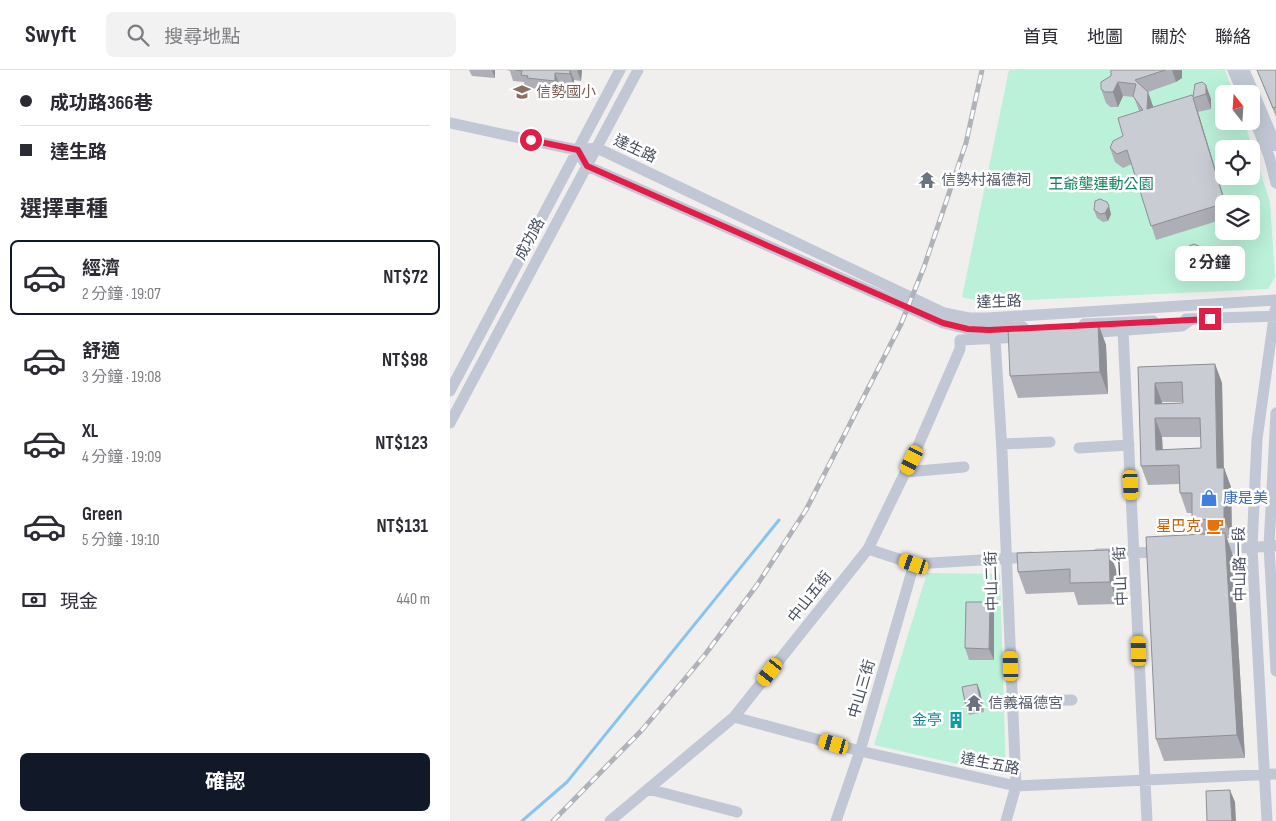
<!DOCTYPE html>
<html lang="zh-TW">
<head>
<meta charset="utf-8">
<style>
	:root { --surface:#fff; --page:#f2f2f3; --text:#2b2b33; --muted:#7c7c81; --line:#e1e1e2; --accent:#111827 }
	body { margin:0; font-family:"Sofia Sans Condensed","Noto Sans TC",sans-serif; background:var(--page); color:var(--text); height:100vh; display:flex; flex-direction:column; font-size:19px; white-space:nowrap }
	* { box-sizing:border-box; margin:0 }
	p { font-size:16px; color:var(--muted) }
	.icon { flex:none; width:28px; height:28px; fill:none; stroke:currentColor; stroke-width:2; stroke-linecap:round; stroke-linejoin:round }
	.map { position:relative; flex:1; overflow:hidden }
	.details { display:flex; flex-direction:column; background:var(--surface); width:450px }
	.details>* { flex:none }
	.guide { display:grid; align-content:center; height:110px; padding:0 20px; background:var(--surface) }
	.needle { width:32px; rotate:343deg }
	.tools { position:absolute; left:765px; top:15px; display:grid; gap:10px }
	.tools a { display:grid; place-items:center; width:45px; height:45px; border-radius:8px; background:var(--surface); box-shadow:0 5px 20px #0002; font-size:25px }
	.end { position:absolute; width:22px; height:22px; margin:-11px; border:6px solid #e11d48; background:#fff; box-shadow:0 0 0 2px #fff }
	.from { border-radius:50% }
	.bubble { position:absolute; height:35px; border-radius:8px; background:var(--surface); box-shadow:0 5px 20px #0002; font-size:16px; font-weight:700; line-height:35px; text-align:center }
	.car { position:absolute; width:15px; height:30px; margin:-15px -8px; border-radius:6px; box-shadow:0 0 4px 1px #0007; background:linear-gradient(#f5c518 24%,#345 0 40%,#f5c518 0 76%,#345 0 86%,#f5c518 0) }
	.guide b { display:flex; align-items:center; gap:18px; height:48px; font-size:19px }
	.guide b+b { border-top:1px solid var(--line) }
	.guide i { width:12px; height:12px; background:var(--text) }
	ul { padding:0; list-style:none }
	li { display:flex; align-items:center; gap:15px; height:75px; margin:0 10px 8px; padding:0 10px; border:2px solid transparent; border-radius:8px }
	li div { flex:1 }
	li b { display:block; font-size:19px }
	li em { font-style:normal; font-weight:700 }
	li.active { border-color:var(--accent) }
	li>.icon { width:45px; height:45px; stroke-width:1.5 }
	h2 { padding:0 20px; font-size:22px; line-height:60px }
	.pay { display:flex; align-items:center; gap:12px; height:55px; padding:0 20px; font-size:19px }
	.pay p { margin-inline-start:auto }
	.primary-button { display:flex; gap:10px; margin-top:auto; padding:10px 20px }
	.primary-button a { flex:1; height:58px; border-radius:8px; background:var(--accent); color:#fff; font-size:20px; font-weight:700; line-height:58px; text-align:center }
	header { display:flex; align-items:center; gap:30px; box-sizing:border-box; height:70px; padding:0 25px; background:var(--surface); border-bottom:1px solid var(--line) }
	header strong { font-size:24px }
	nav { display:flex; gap:28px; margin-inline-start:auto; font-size:18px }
	.search { width:350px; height:45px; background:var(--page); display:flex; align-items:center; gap:12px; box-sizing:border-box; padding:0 18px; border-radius:8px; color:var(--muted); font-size:19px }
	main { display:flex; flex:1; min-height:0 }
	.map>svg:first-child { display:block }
</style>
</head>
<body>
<header>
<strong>Swyft</strong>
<div class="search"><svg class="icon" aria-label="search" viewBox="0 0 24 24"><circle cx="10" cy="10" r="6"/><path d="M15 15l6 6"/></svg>搜尋地點</div>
<nav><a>首頁</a><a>地圖</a><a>關於</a><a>聯絡</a></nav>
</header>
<main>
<section class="details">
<div class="guide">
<b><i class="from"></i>成功路366巷</b>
<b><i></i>達生路</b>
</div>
<h2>選擇車種</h2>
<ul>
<li class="active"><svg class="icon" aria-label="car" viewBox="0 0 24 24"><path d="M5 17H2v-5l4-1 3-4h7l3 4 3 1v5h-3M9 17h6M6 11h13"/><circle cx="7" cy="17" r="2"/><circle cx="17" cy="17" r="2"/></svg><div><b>經濟</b><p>2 分鐘 · 19:07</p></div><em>NT$72</em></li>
<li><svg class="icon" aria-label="car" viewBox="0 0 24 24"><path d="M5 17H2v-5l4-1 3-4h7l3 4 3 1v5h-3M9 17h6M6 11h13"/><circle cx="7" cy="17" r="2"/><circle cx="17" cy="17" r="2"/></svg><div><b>舒適</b><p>3 分鐘 · 19:08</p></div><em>NT$98</em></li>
<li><svg class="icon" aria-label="car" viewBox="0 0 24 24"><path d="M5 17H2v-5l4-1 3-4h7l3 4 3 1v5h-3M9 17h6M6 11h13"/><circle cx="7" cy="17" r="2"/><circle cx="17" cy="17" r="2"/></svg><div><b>XL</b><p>4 分鐘 · 19:09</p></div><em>NT$123</em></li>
<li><svg class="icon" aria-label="car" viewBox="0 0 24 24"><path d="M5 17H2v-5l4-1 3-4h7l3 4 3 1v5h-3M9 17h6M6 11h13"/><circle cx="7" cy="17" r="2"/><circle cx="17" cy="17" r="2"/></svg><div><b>Green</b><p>5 分鐘 · 19:10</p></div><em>NT$131</em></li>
</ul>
<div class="pay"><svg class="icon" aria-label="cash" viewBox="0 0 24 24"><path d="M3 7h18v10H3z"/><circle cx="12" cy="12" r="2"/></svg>現金<p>440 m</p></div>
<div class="primary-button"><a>確認</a></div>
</section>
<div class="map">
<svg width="826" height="751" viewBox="0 0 826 751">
	<rect width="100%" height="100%" fill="#f1eeee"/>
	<path fill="#bbf0d9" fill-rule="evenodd" d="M559 0H775L784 24H774V51H794L820 132 825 207 818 219 533 232 512 227ZM774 79H801V106H774ZM774 134H801V161H774Z
		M477 503 550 504 556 705 424 675Z"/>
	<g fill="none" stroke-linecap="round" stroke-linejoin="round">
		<path stroke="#87c5ee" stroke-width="3" d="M72 751 117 712 329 450"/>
		<path stroke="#c1c7d4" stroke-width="11" d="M783 0 793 24
			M794 0 826 76
			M801 42 819 86 826 113
			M0 53 127 80 147 78 494 243 519 248H537L826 230
			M127 80 137 96 493 253 518 259 573 257
			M736 249 826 246
			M634 254 703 251
			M673 261 697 751
			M636 263 732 256 742 249
			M545 268 552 381 566 716 556 751
			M0 321 170 0
			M826 343 819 476 826 601
			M0 353 188 0
			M552 374 600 372
			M629 378 679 375
			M456 402 514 397
			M418 479 464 494 581 487
			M767 479 826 476
			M647 484 711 482
			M562 631 622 630
			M284 647 410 681 566 716 826 704
			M198 719 287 742
			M160 751 284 647 418 479 467 378 510 279V270L572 267
			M386 751 410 681 464 494
			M817 751 802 478 807 369 825 240"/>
		<g stroke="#b0b2b9" stroke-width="5">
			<path id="rail" d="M103 751 192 660 254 586 307 515 356 440 451 254 474 197 516 73 532 0"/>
		</g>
		<use href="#rail" stroke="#fff" stroke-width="3" stroke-dasharray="9" stroke-linecap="butt"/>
	</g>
	<path fill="#aeafb6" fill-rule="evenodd" d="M19 0H45V8L22 6Z
		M56 0H132L131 11 124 10V16L109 14V23L82 20 81 17H75L74 12 63 11 60 1Z
		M661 0H732V8L726 12 698 22 703 37 743 27 752 12 761 29V39L748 42 776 134H774V149L706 170 682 94 673 98 665 92 660 78 673 66 689 41 684 27 673 26 668 37H660L656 33 651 19 661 6Z
		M807 0H826V47Z
		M644 140 661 144 658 151 653 152 647 148Z
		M737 183 755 190 750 197H745L740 191Z
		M648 253 656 275 658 324 568 328 560 306Z
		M765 294 772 313 774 398 781 417 782 468H777L783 486 795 688 714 691 706 669 748 465 742 450V443H737L730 423 729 414 698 415 691 396 688 297ZM712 332H733V333H712ZM712 367H751V378L713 380Z
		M567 483 667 502 668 534 628 535 624 522 576 524 568 502Z
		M540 532 544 544V590H519L515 578Z
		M527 614 530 621 534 642 519 645 516 637Z"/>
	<path fill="#8d8f94" d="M42 0H45V8Z
		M120 0 124 10V16L120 4Z
		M127 0H132L131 11Z
		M722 0H732V8L726 12Z
		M105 3 109 14V23L105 11Z
		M668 12 673 26 668 37 663 22Z
		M756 15 761 29V39L756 24Z
		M698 22 703 36 702 53 697 39Z
		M743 28 748 42 776 134Z
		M659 136 661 144 658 151 655 143Z
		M753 182 755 190 750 197 747 189Z
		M648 253 656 275 658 324 650 302Z
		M765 294 772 313 774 418 767 398Z
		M705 313 712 332V348L705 334Z
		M705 348 712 367 713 395 706 380Z
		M774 398 781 417 782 468 774 449Z
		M775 463 783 486 795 688 787 665Z
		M659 480 667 502 668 534 660 512Z
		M540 532 544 544V590L539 579Z
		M527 614 530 621 534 642 531 634Z
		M780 720 785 732 786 751H782Z"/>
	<path fill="#caccd4" stroke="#8d8f94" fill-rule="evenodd" d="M66 0H120V4L105 3V11L77 8 78 6 71 5 72 1Z
		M661 0H715L685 10 698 22 697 39 742 25 743 27 745 14 752 12 756 15V24L743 28 775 133 701 156 677 80 667 84 660 78 663 71 673 66 668 48 693 40 683 26 686 14 668 12 663 22H655L651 19V12L661 6Z
		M807 0H826V37L823 38Z
		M650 129 657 132 659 136 655 143 650 144 644 140 645 131Z
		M744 174 751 177 753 182 747 189H742L737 183 739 176Z
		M648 253 650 302 560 306 558 257Z
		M765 294 767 398H774V449L742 450V423H730L729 395 691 396 688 297ZM732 312 733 333 705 334V313ZM705 348H750L751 378 706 380Z
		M775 463 787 665 706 669 696 467Z
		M659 480 660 512 620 513V499L568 502 567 483Z
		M516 532H540L539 579 515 578Z
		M527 614 531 634 516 637 512 617Z
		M780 720 782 751H757L756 721Z"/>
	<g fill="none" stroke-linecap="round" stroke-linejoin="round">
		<path stroke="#e11d48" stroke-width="6" d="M81 70 128 80 137 96 493 253 518 259 539 260 760 249"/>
	</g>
	<defs>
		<g id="school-bare" transform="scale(1.35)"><path d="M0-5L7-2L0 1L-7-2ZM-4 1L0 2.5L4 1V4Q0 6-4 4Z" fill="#8d6e63" stroke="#fff" stroke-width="2.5" paint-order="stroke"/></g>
		<g id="temple-bare" transform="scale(1.35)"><path d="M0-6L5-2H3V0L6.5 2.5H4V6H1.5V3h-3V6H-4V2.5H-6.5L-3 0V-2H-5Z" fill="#6b7280" stroke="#fff" stroke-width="2.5" paint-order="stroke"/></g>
		<g id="shop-bare" transform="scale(1.35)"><path d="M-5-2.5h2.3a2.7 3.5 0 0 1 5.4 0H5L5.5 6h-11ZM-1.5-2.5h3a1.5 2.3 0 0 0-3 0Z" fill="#3f7fe0" stroke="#fff" stroke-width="2.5" paint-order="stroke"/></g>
		<g id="cafe-bare" transform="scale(1.35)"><path d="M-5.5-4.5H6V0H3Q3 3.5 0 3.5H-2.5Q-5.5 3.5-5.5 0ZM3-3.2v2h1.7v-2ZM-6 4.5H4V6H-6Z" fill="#e8710a" stroke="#fff" stroke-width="2.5" paint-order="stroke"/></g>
		<g id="building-bare" transform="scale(1.35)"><path d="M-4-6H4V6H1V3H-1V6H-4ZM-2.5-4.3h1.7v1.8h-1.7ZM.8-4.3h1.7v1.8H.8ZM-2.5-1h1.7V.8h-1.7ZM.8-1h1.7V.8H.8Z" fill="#0f9aa8" stroke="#fff" stroke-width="2.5" paint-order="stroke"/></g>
	</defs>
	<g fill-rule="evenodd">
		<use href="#school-bare" x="72" y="22"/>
		<use href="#temple-bare" x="477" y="110"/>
		<use href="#shop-bare" x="759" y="428"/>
		<use href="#cafe-bare" x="765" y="456"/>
		<use href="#temple-bare" x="524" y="633"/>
		<use href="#building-bare" x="506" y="650"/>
	</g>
	<g text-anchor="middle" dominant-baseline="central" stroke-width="5" stroke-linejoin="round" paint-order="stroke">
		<g font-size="15" fill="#785e54" stroke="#fff" text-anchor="start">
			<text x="86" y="22">信勢國小</text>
		</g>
		<g font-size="15" fill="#464d5c" stroke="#fff">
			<text transform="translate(185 79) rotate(25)">達生路</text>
			<text transform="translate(80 169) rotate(-62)">成功路</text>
			<text transform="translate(549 232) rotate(-2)">達生路</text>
			<text transform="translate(790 494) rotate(-91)">中山路一段</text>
			<text transform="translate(671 506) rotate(-93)">中山一街</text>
			<text transform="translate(542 511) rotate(-92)">中山二街</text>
			<text transform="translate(360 527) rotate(-52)">中山五街</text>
			<text transform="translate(412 619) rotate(-74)">中山三街</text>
			<text transform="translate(540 694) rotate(11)">達生五路</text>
		</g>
		<g font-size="15" fill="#5b616d" stroke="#fff" text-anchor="start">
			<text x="491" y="110">信勢村福德祠</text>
			<text x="538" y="633">信義福德宮</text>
		</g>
		<g font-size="15" fill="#157f5e" stroke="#fff">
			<text x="651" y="114">王爺壟運動公園</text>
		</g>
		<g font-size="15" fill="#366cbe" stroke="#fff" text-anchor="start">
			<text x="773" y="428">康是美</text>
		</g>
		<g font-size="15" fill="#c56008" stroke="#fff" text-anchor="end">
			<text x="751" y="456">星巴克</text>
		</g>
		<g font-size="15" fill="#0d838f" stroke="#fff" text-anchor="end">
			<text x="492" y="650">金亭</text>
		</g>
	</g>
</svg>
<div class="tools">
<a><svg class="needle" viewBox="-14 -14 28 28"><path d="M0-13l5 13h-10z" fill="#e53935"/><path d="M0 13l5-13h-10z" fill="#7c7c81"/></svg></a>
<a><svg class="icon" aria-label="locate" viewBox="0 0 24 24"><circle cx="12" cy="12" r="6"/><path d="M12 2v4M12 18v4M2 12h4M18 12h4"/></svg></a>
<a><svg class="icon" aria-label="layers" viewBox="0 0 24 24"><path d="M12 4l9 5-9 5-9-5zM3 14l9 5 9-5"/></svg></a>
</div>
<i class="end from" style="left:81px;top:70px"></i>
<i class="end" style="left:760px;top:249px"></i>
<div class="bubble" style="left:725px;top:176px;width:70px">2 分鐘</div>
<i class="car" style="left:462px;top:390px;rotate:206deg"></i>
<i class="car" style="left:681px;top:415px;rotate:177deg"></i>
<i class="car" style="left:464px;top:494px;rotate:289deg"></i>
<i class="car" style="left:689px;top:581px;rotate:358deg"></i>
<i class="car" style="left:561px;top:596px;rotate:358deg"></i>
<i class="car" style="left:320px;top:602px;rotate:218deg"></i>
<i class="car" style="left:384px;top:674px;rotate:286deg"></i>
</div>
</main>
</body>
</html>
